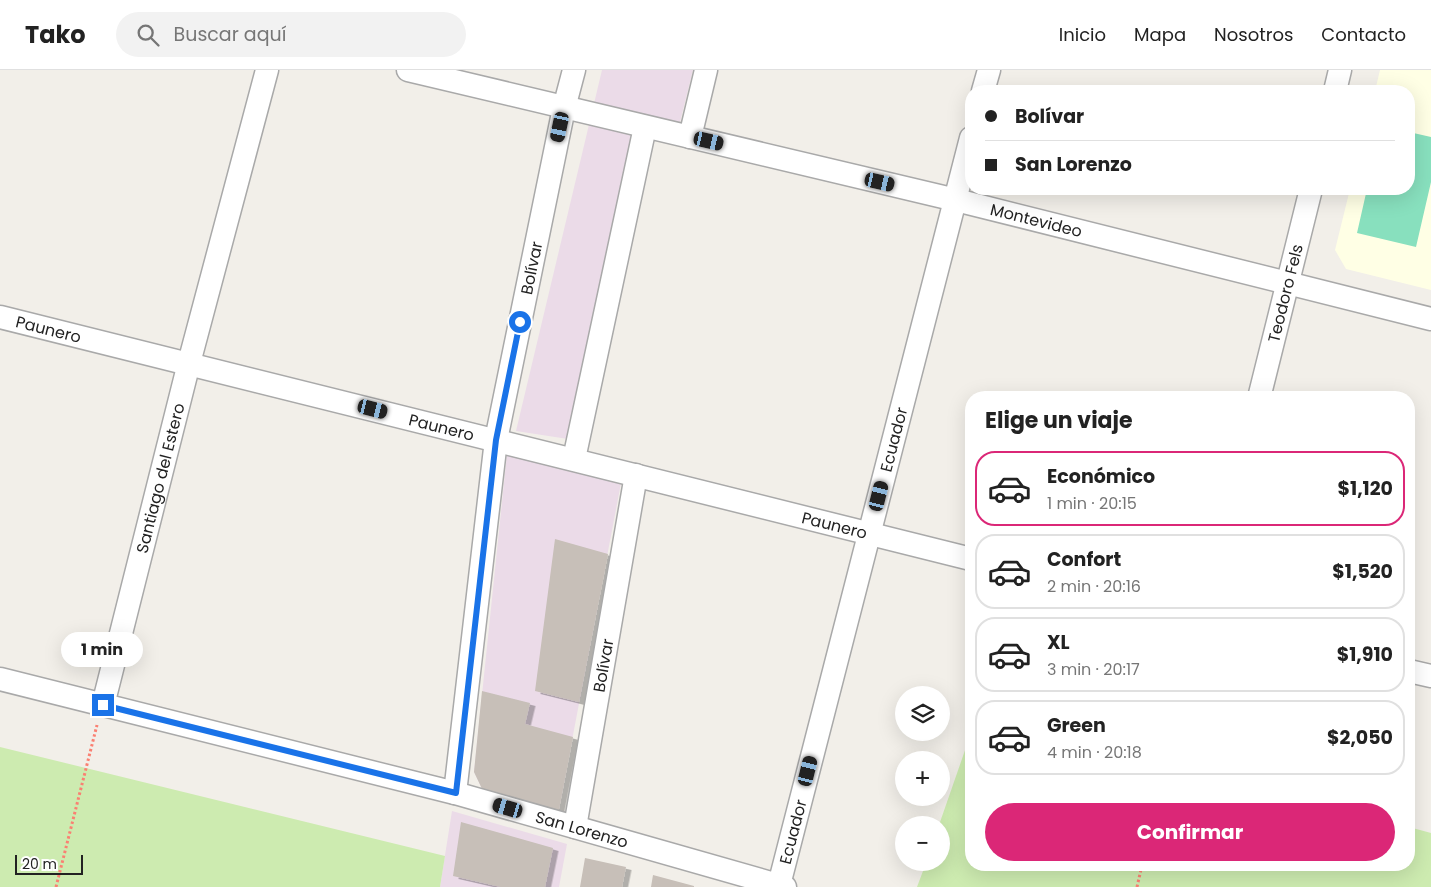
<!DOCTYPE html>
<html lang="es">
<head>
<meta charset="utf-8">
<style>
	:root { --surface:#fff; --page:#f2f2f2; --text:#222; --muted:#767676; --line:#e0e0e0; --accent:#db2777 }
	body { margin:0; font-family:Poppins,sans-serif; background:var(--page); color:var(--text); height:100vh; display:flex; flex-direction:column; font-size:19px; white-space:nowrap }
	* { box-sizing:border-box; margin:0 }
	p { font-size:16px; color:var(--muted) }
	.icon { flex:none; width:28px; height:28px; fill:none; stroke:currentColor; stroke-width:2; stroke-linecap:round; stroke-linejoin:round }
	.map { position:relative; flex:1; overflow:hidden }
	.sheet { position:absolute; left:965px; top:321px; width:450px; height:480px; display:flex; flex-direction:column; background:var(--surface); border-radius:20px; box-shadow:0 5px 20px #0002 }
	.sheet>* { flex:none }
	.top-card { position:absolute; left:965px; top:15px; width:450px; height:110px; border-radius:20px; box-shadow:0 5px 20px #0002; display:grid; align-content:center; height:110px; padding:0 20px; background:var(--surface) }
	.tools { position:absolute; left:895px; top:616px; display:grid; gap:10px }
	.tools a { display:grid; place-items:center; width:55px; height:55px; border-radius:50%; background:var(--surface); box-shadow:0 5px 20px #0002; font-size:25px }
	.scale { position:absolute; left:15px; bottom:12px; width:68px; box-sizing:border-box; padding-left:5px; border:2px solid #222; border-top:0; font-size:14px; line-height:18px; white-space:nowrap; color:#222; -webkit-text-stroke:4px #fff; paint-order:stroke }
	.end { position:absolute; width:22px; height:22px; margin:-11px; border:6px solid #1a73e8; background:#fff; box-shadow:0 0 0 2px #fff }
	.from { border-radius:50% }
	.bubble { position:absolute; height:35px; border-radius:18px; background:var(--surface); box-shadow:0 5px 20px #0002; font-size:16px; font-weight:700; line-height:35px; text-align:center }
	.car { position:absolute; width:15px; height:30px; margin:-15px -8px; border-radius:6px; box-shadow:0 0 4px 1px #0007; background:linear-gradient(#222 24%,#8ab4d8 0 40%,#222 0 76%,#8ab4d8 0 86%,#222 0) }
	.top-card b { display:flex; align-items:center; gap:18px; height:48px; font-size:19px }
	.top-card b+b { border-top:1px solid var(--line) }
	.top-card i { width:12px; height:12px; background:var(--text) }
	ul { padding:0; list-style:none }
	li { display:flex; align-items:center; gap:15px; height:75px; margin:0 10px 8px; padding:0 10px; border:2px solid var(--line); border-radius:20px }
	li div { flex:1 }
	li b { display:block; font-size:19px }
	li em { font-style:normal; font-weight:700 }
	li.selected { border-color:var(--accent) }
	li>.icon { width:45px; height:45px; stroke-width:1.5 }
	h2 { padding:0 20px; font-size:22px; line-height:60px }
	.action { display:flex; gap:10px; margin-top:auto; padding:10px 20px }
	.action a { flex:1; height:58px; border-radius:30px; background:var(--accent); color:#fff; font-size:20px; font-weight:700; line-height:58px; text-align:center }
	header { display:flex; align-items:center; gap:30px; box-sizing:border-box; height:70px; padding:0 25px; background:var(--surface); border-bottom:1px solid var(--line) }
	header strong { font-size:24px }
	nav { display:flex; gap:28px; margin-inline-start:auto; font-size:18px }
	.search { width:350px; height:45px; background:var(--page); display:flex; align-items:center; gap:12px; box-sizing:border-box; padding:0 18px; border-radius:28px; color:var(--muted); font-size:19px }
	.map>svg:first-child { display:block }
</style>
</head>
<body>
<header>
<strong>Tako</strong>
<div class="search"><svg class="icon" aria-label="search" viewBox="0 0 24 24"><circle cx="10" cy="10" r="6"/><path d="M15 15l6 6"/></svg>Buscar aquí</div>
<nav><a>Inicio</a><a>Mapa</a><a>Nosotros</a><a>Contacto</a></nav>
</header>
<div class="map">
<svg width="1431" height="817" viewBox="0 0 1431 817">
	<defs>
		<filter id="shadow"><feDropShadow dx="5.5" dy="3" stdDeviation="0" flood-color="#0004"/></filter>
	</defs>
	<rect width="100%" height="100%" fill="#f2efe9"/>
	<path fill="#ebdbe8" d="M602 0H693L680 52 644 45 568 369 516 361Z
		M507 384 621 413 558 744 484 723 474 702Z
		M452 741 567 774 559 817H440Z"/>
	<path fill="#ffffe5" d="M1380 0H1431V220L1346 199 1335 180 1350 119H1409V21H1375Z"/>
	<path fill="#cdebb0" d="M971 663V795H1409V757L1431 763V817H917L926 793 941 792V755H939Z
		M0 677 445 786 440 817H0Z"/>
	<path fill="#88e0be" d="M1409 62 1431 67V112L1416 177 1357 163 1367 119H1409Z"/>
	<path fill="#c7bfb8" filter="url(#shadow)" d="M555 469 608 484 579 632 535 621Z
		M482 621 530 633 525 654 573 667 558 744 484 723 474 702Z
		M461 752 553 778 545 817H501L453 806Z
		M585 788 626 797 622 817H580Z
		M653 805 694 816V817H651Z"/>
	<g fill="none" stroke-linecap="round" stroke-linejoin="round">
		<g stroke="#a9a9a9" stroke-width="25">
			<g id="minor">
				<path id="s1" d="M408 0 956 130 1431 249"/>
				<path d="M983 21 989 0"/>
				<path d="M1335 21 1340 0"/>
				<path d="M690 67 706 0"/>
				<path id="s2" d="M0 247 971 489"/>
				<path id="s3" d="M1259 328 1311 119"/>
				<path d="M574 389 645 57"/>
				<path d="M1409 601 1431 606"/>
				<path id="s4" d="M0 609 455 723 785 817"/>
				<path id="s5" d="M103 635 189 293 267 0"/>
				<path id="s6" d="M455 723 496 370 564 38 574 0"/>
				<path id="s7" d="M575 757 636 405"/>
				<path id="s8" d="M779 815 971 68"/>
			</g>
		</g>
		<path stroke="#fa8072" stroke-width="3" stroke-dasharray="2.5 2.5" stroke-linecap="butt" d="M56 817 97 655
			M1137 817 1142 795"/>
		<use href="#minor" stroke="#fff" stroke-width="22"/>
	</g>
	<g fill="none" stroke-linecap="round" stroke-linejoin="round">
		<path stroke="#1a73e8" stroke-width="6" d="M103 635 456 723 496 370 520 252"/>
	</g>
	<g text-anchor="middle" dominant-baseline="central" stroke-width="4" stroke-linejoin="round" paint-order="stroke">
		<g font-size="16" fill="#222" stroke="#fff">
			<text stroke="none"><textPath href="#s1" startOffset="646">Montevideo</textPath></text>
			<text stroke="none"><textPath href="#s6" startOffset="531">Bolívar</textPath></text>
			<text stroke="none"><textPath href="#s3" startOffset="108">Teodoro Fels</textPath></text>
			<text stroke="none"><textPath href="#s2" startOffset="50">Paunero</textPath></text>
			<text stroke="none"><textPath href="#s2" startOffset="455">Paunero</textPath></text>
			<text stroke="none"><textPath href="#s8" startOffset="460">Ecuador</textPath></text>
			<text stroke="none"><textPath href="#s5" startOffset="234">Santiago del Estero</textPath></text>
			<text stroke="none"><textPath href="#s2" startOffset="860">Paunero</textPath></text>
			<text stroke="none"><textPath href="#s7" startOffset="164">Bolívar</textPath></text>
			<text stroke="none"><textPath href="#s4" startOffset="601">San Lorenzo</textPath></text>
			<text stroke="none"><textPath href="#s8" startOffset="55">Ecuador</textPath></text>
		</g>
	</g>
</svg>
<div class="tools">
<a><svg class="icon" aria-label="layers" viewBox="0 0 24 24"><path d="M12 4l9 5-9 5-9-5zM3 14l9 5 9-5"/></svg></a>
<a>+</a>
<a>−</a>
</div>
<div class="scale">20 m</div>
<i class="end from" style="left:520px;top:252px"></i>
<i class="end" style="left:103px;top:635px"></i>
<div class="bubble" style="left:61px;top:562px;width:82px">1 min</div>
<i class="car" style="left:560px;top:57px;rotate:192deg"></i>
<i class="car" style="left:709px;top:71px;rotate:103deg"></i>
<i class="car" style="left:880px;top:112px;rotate:103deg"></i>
<i class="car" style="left:373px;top:339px;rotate:104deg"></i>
<i class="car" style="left:879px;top:426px;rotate:14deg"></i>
<i class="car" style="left:808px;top:701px;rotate:14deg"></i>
<i class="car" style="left:508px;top:738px;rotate:286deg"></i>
<div class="top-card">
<b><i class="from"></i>Bolívar</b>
<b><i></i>San Lorenzo</b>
</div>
<section class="sheet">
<h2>Elige un viaje</h2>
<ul>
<li class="selected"><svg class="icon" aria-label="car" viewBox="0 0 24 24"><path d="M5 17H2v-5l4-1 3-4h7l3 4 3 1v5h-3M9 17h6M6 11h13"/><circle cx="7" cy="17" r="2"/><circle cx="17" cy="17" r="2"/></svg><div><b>Económico</b><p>1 min · 20:15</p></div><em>$1,120</em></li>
<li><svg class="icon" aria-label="car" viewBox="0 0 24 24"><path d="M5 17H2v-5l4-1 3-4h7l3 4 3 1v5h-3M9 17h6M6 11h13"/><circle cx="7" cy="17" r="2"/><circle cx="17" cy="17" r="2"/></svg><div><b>Confort</b><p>2 min · 20:16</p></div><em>$1,520</em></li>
<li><svg class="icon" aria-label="car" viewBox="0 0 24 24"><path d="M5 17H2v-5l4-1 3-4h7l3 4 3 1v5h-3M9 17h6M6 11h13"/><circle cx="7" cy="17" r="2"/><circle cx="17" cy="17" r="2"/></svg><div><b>XL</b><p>3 min · 20:17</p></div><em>$1,910</em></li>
<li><svg class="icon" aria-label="car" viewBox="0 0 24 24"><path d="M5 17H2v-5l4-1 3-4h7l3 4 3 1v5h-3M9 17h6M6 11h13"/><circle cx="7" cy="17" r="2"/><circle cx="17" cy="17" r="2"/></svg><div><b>Green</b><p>4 min · 20:18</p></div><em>$2,050</em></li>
</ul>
<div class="action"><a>Confirmar</a></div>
</section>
</div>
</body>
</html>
